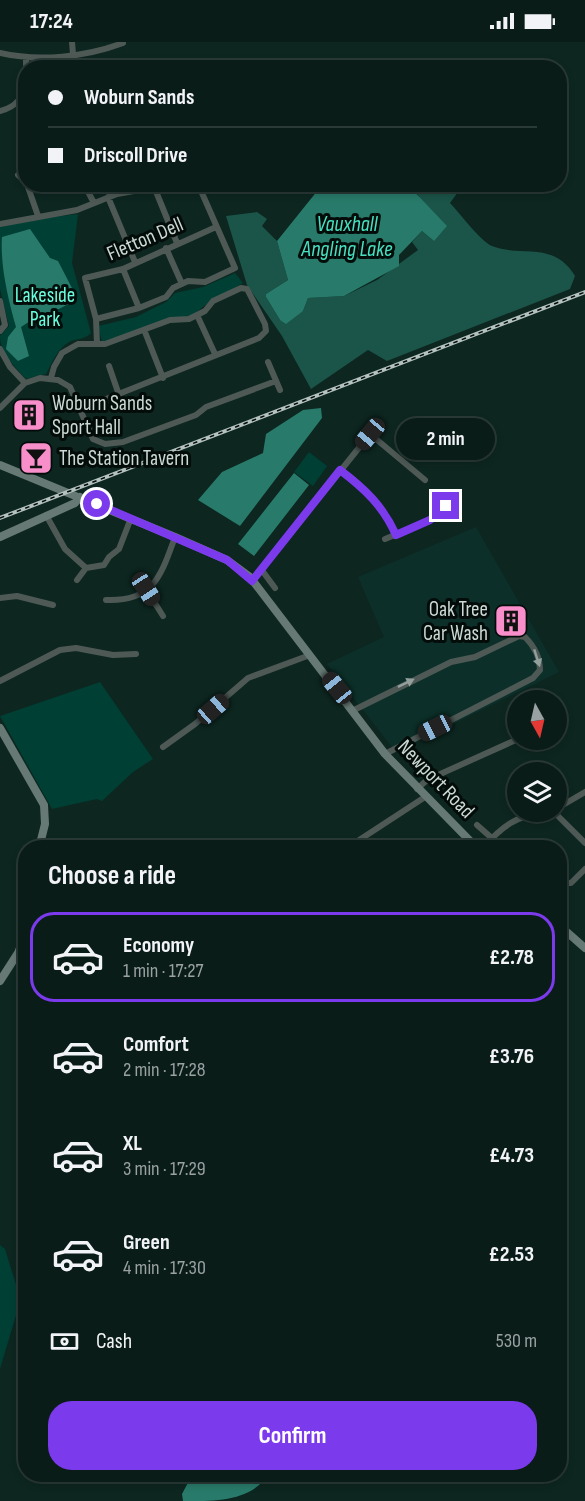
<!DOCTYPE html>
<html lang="en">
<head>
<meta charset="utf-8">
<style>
	:root { --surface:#0a1c18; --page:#182925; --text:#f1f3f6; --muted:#99a1a2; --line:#2a3a37; --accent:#7c3aed }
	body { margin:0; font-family:"Sofia Sans Condensed",sans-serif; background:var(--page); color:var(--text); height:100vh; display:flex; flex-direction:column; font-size:22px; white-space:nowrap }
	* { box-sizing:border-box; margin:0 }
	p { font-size:20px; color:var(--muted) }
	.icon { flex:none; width:33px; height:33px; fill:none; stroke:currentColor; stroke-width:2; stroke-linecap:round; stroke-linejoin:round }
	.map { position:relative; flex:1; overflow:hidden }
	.side { position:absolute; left:18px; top:798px; width:549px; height:642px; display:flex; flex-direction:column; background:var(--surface); border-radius:24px; box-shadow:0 3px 9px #0003,0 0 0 2px var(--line) }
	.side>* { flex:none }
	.top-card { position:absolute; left:18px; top:18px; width:549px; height:132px; border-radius:24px; box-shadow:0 3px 9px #0003,0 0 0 2px var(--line); display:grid; align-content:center; height:132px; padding:0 30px; background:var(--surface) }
	.needle { width:39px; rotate:172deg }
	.tools { position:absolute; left:507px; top:648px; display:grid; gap:12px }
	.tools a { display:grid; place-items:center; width:60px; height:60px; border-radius:50%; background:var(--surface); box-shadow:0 3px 9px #0003,0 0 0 2px var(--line); font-size:30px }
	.end { position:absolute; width:27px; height:27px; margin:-14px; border:8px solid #7c3aed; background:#fff; box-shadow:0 0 0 3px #fff }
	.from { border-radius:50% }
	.bubble { position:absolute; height:42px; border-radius:21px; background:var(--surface); box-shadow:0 3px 9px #0003,0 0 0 2px var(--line); font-size:20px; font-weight:700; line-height:42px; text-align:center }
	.car { position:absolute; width:18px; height:36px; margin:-18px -9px; border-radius:8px; box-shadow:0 0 4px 2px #0007; background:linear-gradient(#222 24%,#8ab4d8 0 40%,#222 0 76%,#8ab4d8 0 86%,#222 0) }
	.top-card b { display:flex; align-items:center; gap:21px; height:57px; font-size:22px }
	.top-card b+b { border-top:2px solid var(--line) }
	.top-card i { width:15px; height:15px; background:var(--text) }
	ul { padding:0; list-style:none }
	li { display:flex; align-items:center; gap:18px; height:90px; margin:0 12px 9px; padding:0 18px; border:3px solid transparent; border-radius:24px }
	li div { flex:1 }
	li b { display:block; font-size:22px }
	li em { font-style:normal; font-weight:700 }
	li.current { border-color:var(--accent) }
	li>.icon { width:54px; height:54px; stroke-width:1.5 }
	h2 { padding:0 30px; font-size:27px; line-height:72px }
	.pay { display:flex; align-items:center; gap:15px; height:66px; padding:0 30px; font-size:22px }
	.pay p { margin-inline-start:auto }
	.action { display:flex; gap:12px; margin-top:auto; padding:12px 30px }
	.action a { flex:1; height:69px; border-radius:24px; background:var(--accent); color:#fff; font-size:24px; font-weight:700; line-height:69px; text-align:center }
	.status { display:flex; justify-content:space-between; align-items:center; height:42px; padding:0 30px; background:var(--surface); direction:ltr }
	.status svg { height:16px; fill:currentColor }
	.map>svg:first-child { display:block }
</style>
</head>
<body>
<div class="status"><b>17:24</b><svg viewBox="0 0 49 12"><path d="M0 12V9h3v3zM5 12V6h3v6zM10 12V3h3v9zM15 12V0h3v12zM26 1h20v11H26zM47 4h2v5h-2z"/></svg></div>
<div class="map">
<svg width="585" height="1459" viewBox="0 0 585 1459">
	<rect width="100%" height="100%" fill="#0d2620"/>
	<path fill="#0c3029" d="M476 485 559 630 396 710 327 622 384 595 358 535Z"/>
	<path fill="#003f34" d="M78 172 72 221 91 291C85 298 77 296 69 300 57 307 52 321 46 332L26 337C15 325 0 311 0 294L9 284 0 247V185L37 177Z
		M235 231 243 241 208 261 189 276 169 278 102 300 98 284 136 275 166 260 175 251 203 245Z
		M309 410 327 424 313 444 294 430Z
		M100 640 153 717 133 730 102 759 97 757 52 767 0 674Z
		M0 1203 5 1207 17 1246 19 1263 0 1327Z"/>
	<path fill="#1b5448" d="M408 143H463L450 161C459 170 481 200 492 204 523 216 553 198 575 234L570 247 387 319 368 308 311 347 282 294 247 243 226 174 257 170 267 177 262 184 277 199 288 238 266 252V255L280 278 303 269 308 256 344 254 377 238 418 208 412 200 422 189 434 199 418 153Z"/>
	<path fill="#287b6a" d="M322 143H408L447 184 434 199 422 189 399 213V224L344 254 308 256 303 269 286 282 280 278 266 255V252L288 238 277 199Z
		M30 187 50 216 58 219 74 250 73 259C56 271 37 273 21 285L29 314 18 319 6 307 8 295 16 285C8 257 0 223 2 195Z
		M321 366 322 376 240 484 198 458 222 430 263 411 266 392 303 368Z
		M294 431 309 443 254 514 238 502Z
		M192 1433V1432L268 1433C250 1459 218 1459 183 1459L182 1452Z"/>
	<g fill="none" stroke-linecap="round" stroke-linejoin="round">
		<path stroke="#4e5956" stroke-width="6" d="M72 0 73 12
			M0 11C39 20 86 15 123 1
			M26 26V15
			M0 69C17 65 23 55 26 39
			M26 127 18 133 26 140
			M27 142 38 174
			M84 142 94 161
			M198 142 235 226 205 240 188 239 173 246 166 255 139 266 96 277 85 236 123 227 216 185
			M155 147 177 201
			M108 155 135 220
			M0 182 77 168 117 152 173 142
			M166 206 182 242
			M123 227 139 266
			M0 259 5 283 0 289
			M197 273 215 312
			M96 277 97 302
			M145 290 163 336
			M0 307 10 325 25 341
			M268 320 280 348
			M109 324 119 353
			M51 336 54 325 62 311 78 302H105L170 278 189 277 205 269 213 259 241 246 247 247 265 282 266 289 259 296 81 367
			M0 366 25 341 40 336 58 338 70 345 93 397 105 402 123 400 196 373 206 365 276 339
			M341 428C365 447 383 464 396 493
			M46 473 65 507 86 526 104 523 109 515 119 507 131 476
			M385 497 431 478 446 464
			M261 527 275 546
			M77 538 86 526
			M252 539 370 392 425 438
			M146 547 163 574
			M0 556 17 554 53 563
			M106 558C154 560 161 533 175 495
			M0 639 60 608 76 606 113 613 136 612
			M354 668 451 620 475 615 519 594 525 595C534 604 540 615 540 628L533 636 385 712
			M163 705 195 682 248 636 310 613
			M417 747 427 738 518 697
			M556 767 585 750
			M554 770 585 801
			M477 783 503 806
			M347 806 425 755
			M483 806C502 784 516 774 545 770
			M560 837 565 841H571L585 827"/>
		<path stroke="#677974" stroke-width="8" d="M0 423 175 495 227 518 250 535 385 712 477 806
			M0 495 75 461 80 455
			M0 686 44 763 45 782 39 806
			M560 884 585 906
			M0 939 18 911 26 891"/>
		<g stroke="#b3c2be" stroke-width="4">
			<path id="rail" d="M0 476 585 250"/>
		</g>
		<use href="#rail" stroke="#040c0a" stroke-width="1.5" stroke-dasharray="4.5" stroke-linecap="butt"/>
	</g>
	<defs><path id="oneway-solid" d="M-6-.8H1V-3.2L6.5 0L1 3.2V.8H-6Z" transform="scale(1.5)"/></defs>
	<g fill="#939f9c">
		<use href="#oneway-solid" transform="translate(537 616) rotate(72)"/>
		<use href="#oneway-solid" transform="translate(406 641) rotate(-26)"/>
	</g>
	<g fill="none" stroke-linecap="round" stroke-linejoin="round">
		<path stroke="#7c3aed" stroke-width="8" d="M97 462 227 518 252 539 340 428C365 447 383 464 396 493L430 478 446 464"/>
	</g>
	<defs>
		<g id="building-square" transform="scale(1.725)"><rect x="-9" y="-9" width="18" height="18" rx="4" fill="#f98fca" stroke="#040c0a"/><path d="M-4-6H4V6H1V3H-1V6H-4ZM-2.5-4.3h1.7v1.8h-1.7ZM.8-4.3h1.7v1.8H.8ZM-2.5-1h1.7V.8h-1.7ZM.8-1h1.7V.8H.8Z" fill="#111"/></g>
		<g id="bar-square" transform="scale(1.725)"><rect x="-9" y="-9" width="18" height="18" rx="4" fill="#f98fca" stroke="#040c0a"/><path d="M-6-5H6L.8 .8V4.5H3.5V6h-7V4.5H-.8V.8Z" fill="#111"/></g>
	</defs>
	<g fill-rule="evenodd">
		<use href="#building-square" x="29" y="373"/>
		<use href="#bar-square" x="36" y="416"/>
		<use href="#building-square" x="511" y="579"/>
	</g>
	<g text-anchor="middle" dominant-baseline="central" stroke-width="6" stroke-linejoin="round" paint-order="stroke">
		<g font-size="21" fill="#cbd9d5" stroke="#040c0a">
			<text transform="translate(145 197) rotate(-23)">Fletton Dell</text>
			<text transform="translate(436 737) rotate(46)">Newport Road</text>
		</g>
		<g font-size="21" fill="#6afddd" stroke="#040c0a">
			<text x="45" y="253">Lakeside<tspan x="45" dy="24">Park</tspan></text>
		</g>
		<g font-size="21" fill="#cbd9d5" stroke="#040c0a" text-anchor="start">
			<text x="52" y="361">Woburn Sands<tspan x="52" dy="24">Sport Hall</tspan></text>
			<text x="59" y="416">The Station Tavern</text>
			<text x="488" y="567" text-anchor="end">Oak Tree<tspan x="488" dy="24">Car Wash</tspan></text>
		</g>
		<g font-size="22" font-style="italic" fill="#47e0c1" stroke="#040c0a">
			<text x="347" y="182">Vauxhall<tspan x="347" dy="25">Angling Lake</tspan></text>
		</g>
	</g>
</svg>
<div class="tools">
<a><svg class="needle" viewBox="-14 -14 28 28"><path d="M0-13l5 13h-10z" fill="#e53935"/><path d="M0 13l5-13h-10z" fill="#99a1a2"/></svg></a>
<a><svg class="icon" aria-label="layers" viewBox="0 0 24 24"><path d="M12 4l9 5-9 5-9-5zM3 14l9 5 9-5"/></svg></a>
</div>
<i class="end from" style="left:97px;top:462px"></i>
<i class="end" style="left:446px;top:464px"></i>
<div class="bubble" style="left:396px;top:376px;width:99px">2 min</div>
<i class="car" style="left:370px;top:392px;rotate:220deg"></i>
<i class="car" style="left:146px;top:547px;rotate:147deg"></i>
<i class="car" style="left:337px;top:646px;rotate:321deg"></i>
<i class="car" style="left:213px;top:667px;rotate:49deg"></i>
<i class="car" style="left:435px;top:686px;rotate:244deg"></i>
<div class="top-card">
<b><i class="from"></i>Woburn Sands</b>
<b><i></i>Driscoll Drive</b>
</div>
<section class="side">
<h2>Choose a ride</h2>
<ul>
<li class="current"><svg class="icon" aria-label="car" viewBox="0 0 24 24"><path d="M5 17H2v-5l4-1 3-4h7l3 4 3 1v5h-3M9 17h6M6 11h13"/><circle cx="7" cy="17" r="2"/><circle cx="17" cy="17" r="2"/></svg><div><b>Economy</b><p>1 min · 17:27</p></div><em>£2.78</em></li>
<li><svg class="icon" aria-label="car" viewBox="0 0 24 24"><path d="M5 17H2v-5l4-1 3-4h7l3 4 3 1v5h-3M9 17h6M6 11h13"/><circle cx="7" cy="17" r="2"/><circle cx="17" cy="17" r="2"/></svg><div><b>Comfort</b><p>2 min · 17:28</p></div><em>£3.76</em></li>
<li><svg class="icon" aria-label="car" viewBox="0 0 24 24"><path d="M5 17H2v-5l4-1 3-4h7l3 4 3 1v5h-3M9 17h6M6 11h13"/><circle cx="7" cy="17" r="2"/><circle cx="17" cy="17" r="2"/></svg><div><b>XL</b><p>3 min · 17:29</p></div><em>£4.73</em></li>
<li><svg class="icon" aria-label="car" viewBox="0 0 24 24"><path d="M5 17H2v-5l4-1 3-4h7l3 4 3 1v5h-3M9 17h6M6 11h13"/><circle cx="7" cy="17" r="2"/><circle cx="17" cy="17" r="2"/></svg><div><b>Green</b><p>4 min · 17:30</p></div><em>£2.53</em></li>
</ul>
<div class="pay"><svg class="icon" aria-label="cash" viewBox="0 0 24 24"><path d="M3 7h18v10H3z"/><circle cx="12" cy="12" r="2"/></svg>Cash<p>530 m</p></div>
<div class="action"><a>Confirm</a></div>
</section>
</div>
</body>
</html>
